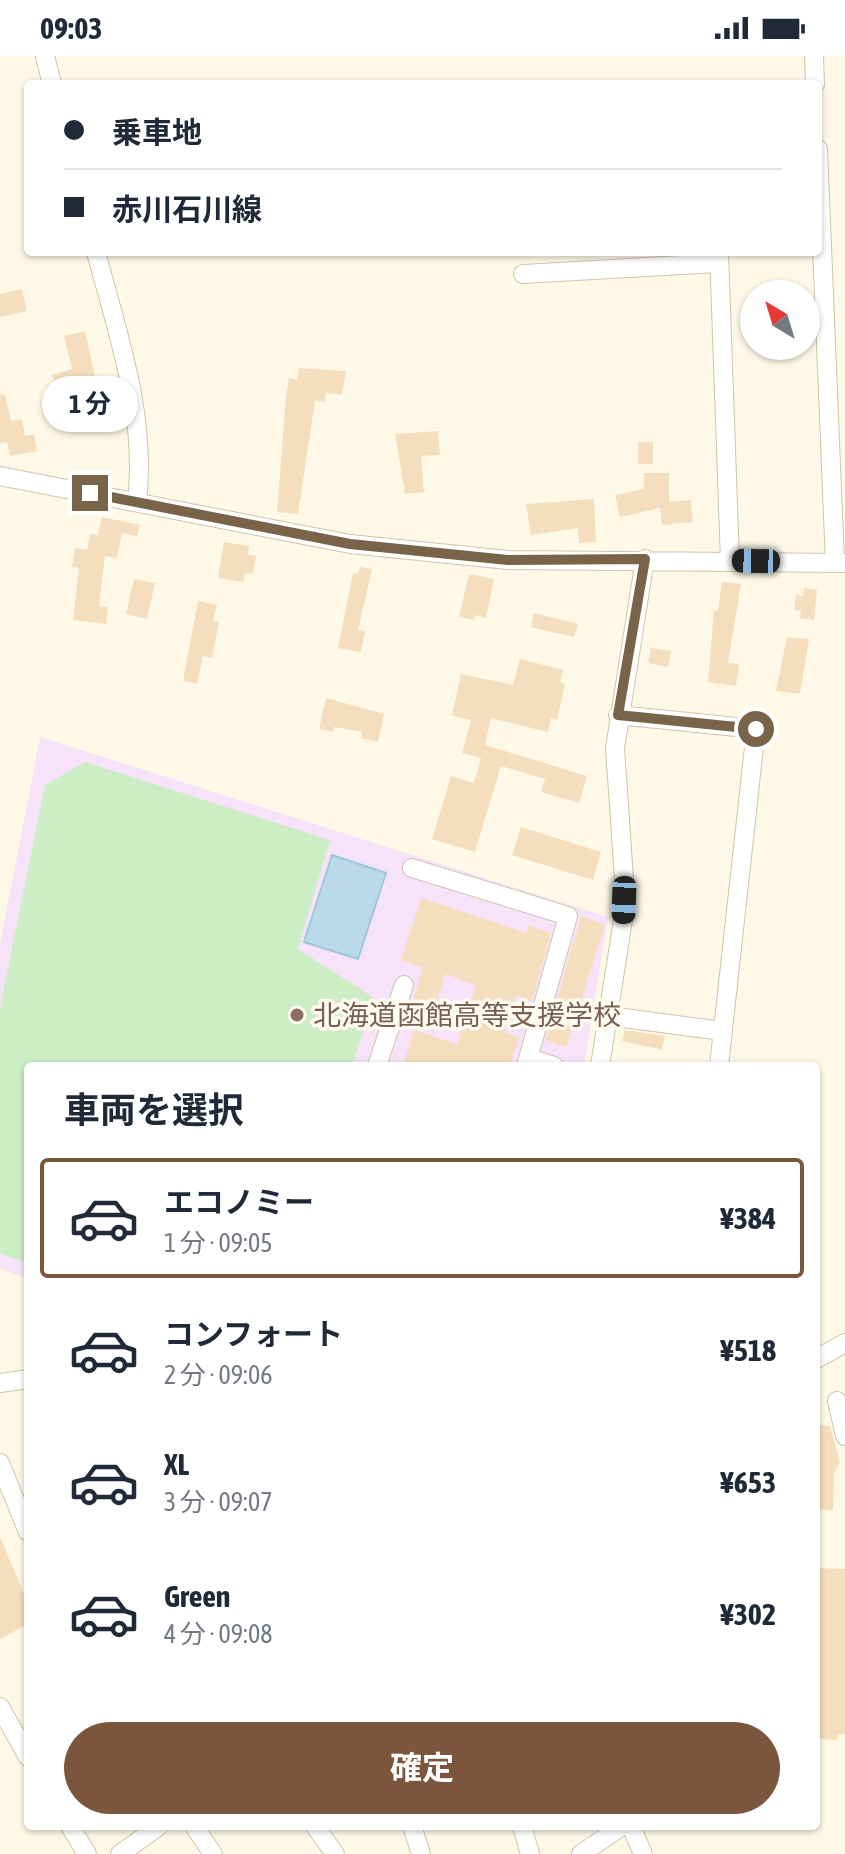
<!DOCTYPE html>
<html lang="ja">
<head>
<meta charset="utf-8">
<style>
	:root { --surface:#fff; --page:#f6f6f7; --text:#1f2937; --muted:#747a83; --line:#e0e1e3; --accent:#7c553d }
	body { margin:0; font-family:"Asap Condensed","Noto Sans JP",sans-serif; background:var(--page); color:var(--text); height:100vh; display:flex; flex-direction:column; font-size:30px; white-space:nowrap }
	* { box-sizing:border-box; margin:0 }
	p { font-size:26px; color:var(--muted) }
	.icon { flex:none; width:44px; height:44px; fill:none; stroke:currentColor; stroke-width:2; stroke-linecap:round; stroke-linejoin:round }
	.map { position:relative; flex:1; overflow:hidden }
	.panel { position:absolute; left:24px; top:1006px; width:796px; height:768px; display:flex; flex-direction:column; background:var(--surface); border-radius:8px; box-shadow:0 2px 6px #0004 }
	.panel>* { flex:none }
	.guide { position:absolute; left:24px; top:24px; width:798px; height:176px; border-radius:8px; box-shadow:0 2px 6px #0004; display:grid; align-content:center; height:176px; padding:0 40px; background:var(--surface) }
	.needle { width:52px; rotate:322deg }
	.tools { position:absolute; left:740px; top:224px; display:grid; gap:16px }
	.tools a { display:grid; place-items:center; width:80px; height:80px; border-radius:50%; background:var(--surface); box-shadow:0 2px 6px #0004; font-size:40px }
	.end { position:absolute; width:36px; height:36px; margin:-18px; border:10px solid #7a6449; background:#fff; box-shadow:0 0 0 4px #fff }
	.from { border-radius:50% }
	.bubble { position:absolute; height:56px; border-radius:28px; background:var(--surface); box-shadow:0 2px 6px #0004; font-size:26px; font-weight:700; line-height:56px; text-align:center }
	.car { position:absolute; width:24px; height:48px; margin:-24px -12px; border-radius:10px; box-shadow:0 0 6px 2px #0007; background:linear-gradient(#222 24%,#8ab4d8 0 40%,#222 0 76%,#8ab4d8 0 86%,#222 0) }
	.guide b { display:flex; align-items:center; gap:28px; height:76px; font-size:30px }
	.guide b+b { border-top:2px solid var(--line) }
	.guide i { width:20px; height:20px; background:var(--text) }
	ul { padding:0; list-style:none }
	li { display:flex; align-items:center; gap:24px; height:120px; margin:0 16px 12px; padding:0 24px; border:4px solid transparent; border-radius:8px }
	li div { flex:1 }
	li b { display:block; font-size:30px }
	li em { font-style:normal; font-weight:700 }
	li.current { border-color:var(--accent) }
	li>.icon { width:72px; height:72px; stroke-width:1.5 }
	h2 { padding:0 40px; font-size:36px; line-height:96px }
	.primary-button { display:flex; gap:16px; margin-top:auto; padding:16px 40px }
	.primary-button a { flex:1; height:92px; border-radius:48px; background:var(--accent); color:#fff; font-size:32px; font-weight:700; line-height:92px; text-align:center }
	.status { display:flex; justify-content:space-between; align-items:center; height:56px; padding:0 40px; background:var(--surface); direction:ltr }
	.status svg { height:22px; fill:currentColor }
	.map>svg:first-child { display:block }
</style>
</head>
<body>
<div class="status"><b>09:03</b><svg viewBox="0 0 49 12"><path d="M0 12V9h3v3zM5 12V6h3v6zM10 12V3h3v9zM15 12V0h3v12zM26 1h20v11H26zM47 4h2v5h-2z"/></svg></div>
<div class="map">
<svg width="845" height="1798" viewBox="0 0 845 1798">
	<rect width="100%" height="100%" fill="#fef9e7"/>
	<path fill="#f6e3fa" d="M40 681 608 861 584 1010H28V1222L0 1213V889Z"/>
	<path fill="#cdedc4" d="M85 706 330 784 298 893 374 942 352 1010H28V1207L0 1198V952L45 729Z"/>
	<path fill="#bad9e9" stroke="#9fc7dc" stroke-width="2" d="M332 799 386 817 358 903 304 886Z"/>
	<path fill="#f5debd" d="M22 233 27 255 0 261V238Z
		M85 275 95 321 56 332 52 319 72 313 64 280Z
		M299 312 346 315 342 339 326 337 325 346 315 345 298 458 277 456 286 341 289 322 297 324Z
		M5 338 11 365 22 363 25 380 34 378 37 395 10 400 7 386 0 387V339Z
		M438 375 440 399 421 400 424 436 405 438 395 378Z
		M638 386H653V408H638Z
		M644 417H669V446L691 444 693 466 662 469 660 452 620 461 615 439 644 433Z
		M594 443 596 486 579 487 578 472 531 479 526 448Z
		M102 461 140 469 137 480 122 477 117 502 105 500 99 550 108 551 106 568 73 564 79 512 72 511 75 492 87 494 90 478 98 479Z
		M224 486 249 490 248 499 256 500 253 518 245 517 243 526 218 522Z
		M360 511 372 513 358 574 365 575 361 596 338 592 353 517 358 518Z
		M469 518 494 523 486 562 475 559 474 564 459 561Z
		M134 523 155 527 147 563 126 558Z
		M722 526 741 528 728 607 739 608 736 630 708 626 714 554 718 555Z
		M804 532 817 534 814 564 800 562 801 555 794 554 796 539 803 540Z
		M198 545 217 549 213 565 219 566 212 602 203 600 197 628 183 625Z
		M534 557 578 568 574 581 531 571Z
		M787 581 809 583 800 638 776 635Z
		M651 592 671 595 668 611 648 607Z
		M520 603 563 614 560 626 565 628 557 664 551 662 548 676 491 662 485 689 587 720 579 747 541 736 545 723 501 710 475 796 432 783 451 720 474 727 481 702 462 697 471 664 452 660 461 618 513 629Z
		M326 642 384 658 378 686 361 682 362 676 334 671 333 676 319 673Z
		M521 771 601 796 593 824 512 799Z
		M421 842 526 877 528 870 551 877 532 945 516 939 504 976 519 982 510 1010H403L414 974 457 988 476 929 445 918 435 950 413 943 423 911 401 904Z
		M581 860 605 869 566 991 546 984Z
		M625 974 665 980 662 994 622 985Z
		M816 1369 830 1370 840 1406 834 1417 833 1454 816 1453Z
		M0 1481 28 1547V1568L0 1583Z
		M816 1512 845 1513V1678H838L837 1684 816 1683Z"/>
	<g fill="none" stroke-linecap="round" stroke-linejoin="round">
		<g stroke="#d1c3ab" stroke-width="20">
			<path id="minor" d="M45 0 52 28
				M814 0 815 28
				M818 93 835 507
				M96 196C118 279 147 360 137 446
				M719 196 730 505
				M523 218 717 207
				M0 420 350 488 508 504 845 507
				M618 659 756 673 719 1010
				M412 812 568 860 526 1010
				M609 960 722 975
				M529 1002 554 1010
				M377 1010 404 929
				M600 1010 623 864 624 823 615 692 645 503
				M816 1303 845 1287
				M0 1327 28 1323
				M837 1345 845 1380
				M0 1407 28 1476
				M0 1651 28 1701
				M70 1770 87 1798
				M194 1770 213 1798
				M315 1770 335 1798
				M412 1770 421 1798
				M522 1770 530 1798
				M631 1770 643 1798
				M120 1798 159 1770
				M581 1798 622 1770"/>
		</g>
		<use href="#minor" stroke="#fff" stroke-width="18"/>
	</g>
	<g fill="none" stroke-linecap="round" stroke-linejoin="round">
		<path stroke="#7a6449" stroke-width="10" d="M90 437 350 488 508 504 645 503 618 659 756 673"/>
	</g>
	<circle fill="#8d6e63" stroke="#fffcef" stroke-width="3" cx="297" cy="959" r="8"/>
	<g text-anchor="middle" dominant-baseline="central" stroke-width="7" stroke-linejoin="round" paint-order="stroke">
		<g font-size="28" fill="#785e54" stroke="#fffcef" text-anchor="start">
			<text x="313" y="959">北海道函館高等支援学校</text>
		</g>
	</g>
</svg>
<div class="tools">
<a><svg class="needle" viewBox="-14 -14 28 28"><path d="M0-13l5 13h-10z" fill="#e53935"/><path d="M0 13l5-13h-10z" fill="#747a83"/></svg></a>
</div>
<i class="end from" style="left:756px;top:673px"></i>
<i class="end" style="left:90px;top:437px"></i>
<div class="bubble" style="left:42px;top:320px;width:96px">1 分</div>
<i class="car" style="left:756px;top:505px;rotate:271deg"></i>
<i class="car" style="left:624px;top:844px;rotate:182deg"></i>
<div class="guide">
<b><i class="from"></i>乗車地</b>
<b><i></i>赤川石川線</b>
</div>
<section class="panel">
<h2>車両を選択</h2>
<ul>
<li class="current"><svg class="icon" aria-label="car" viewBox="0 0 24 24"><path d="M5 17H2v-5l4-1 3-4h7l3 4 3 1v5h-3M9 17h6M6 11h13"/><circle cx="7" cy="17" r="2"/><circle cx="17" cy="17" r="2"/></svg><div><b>エコノミー</b><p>1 分 · 09:05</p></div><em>¥384</em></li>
<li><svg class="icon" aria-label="car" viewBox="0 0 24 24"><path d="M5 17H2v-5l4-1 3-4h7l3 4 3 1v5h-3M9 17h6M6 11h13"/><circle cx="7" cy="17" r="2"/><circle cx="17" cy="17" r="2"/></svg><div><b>コンフォート</b><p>2 分 · 09:06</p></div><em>¥518</em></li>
<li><svg class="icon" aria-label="car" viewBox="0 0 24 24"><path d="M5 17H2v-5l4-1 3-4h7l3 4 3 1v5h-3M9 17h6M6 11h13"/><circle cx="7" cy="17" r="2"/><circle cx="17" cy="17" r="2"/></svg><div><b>XL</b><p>3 分 · 09:07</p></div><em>¥653</em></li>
<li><svg class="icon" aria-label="car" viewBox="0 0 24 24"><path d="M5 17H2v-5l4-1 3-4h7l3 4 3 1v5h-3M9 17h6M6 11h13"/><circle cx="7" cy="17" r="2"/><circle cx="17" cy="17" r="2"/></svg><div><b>Green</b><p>4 分 · 09:08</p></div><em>¥302</em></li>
</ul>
<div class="primary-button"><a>確定</a></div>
</section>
</div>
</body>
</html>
